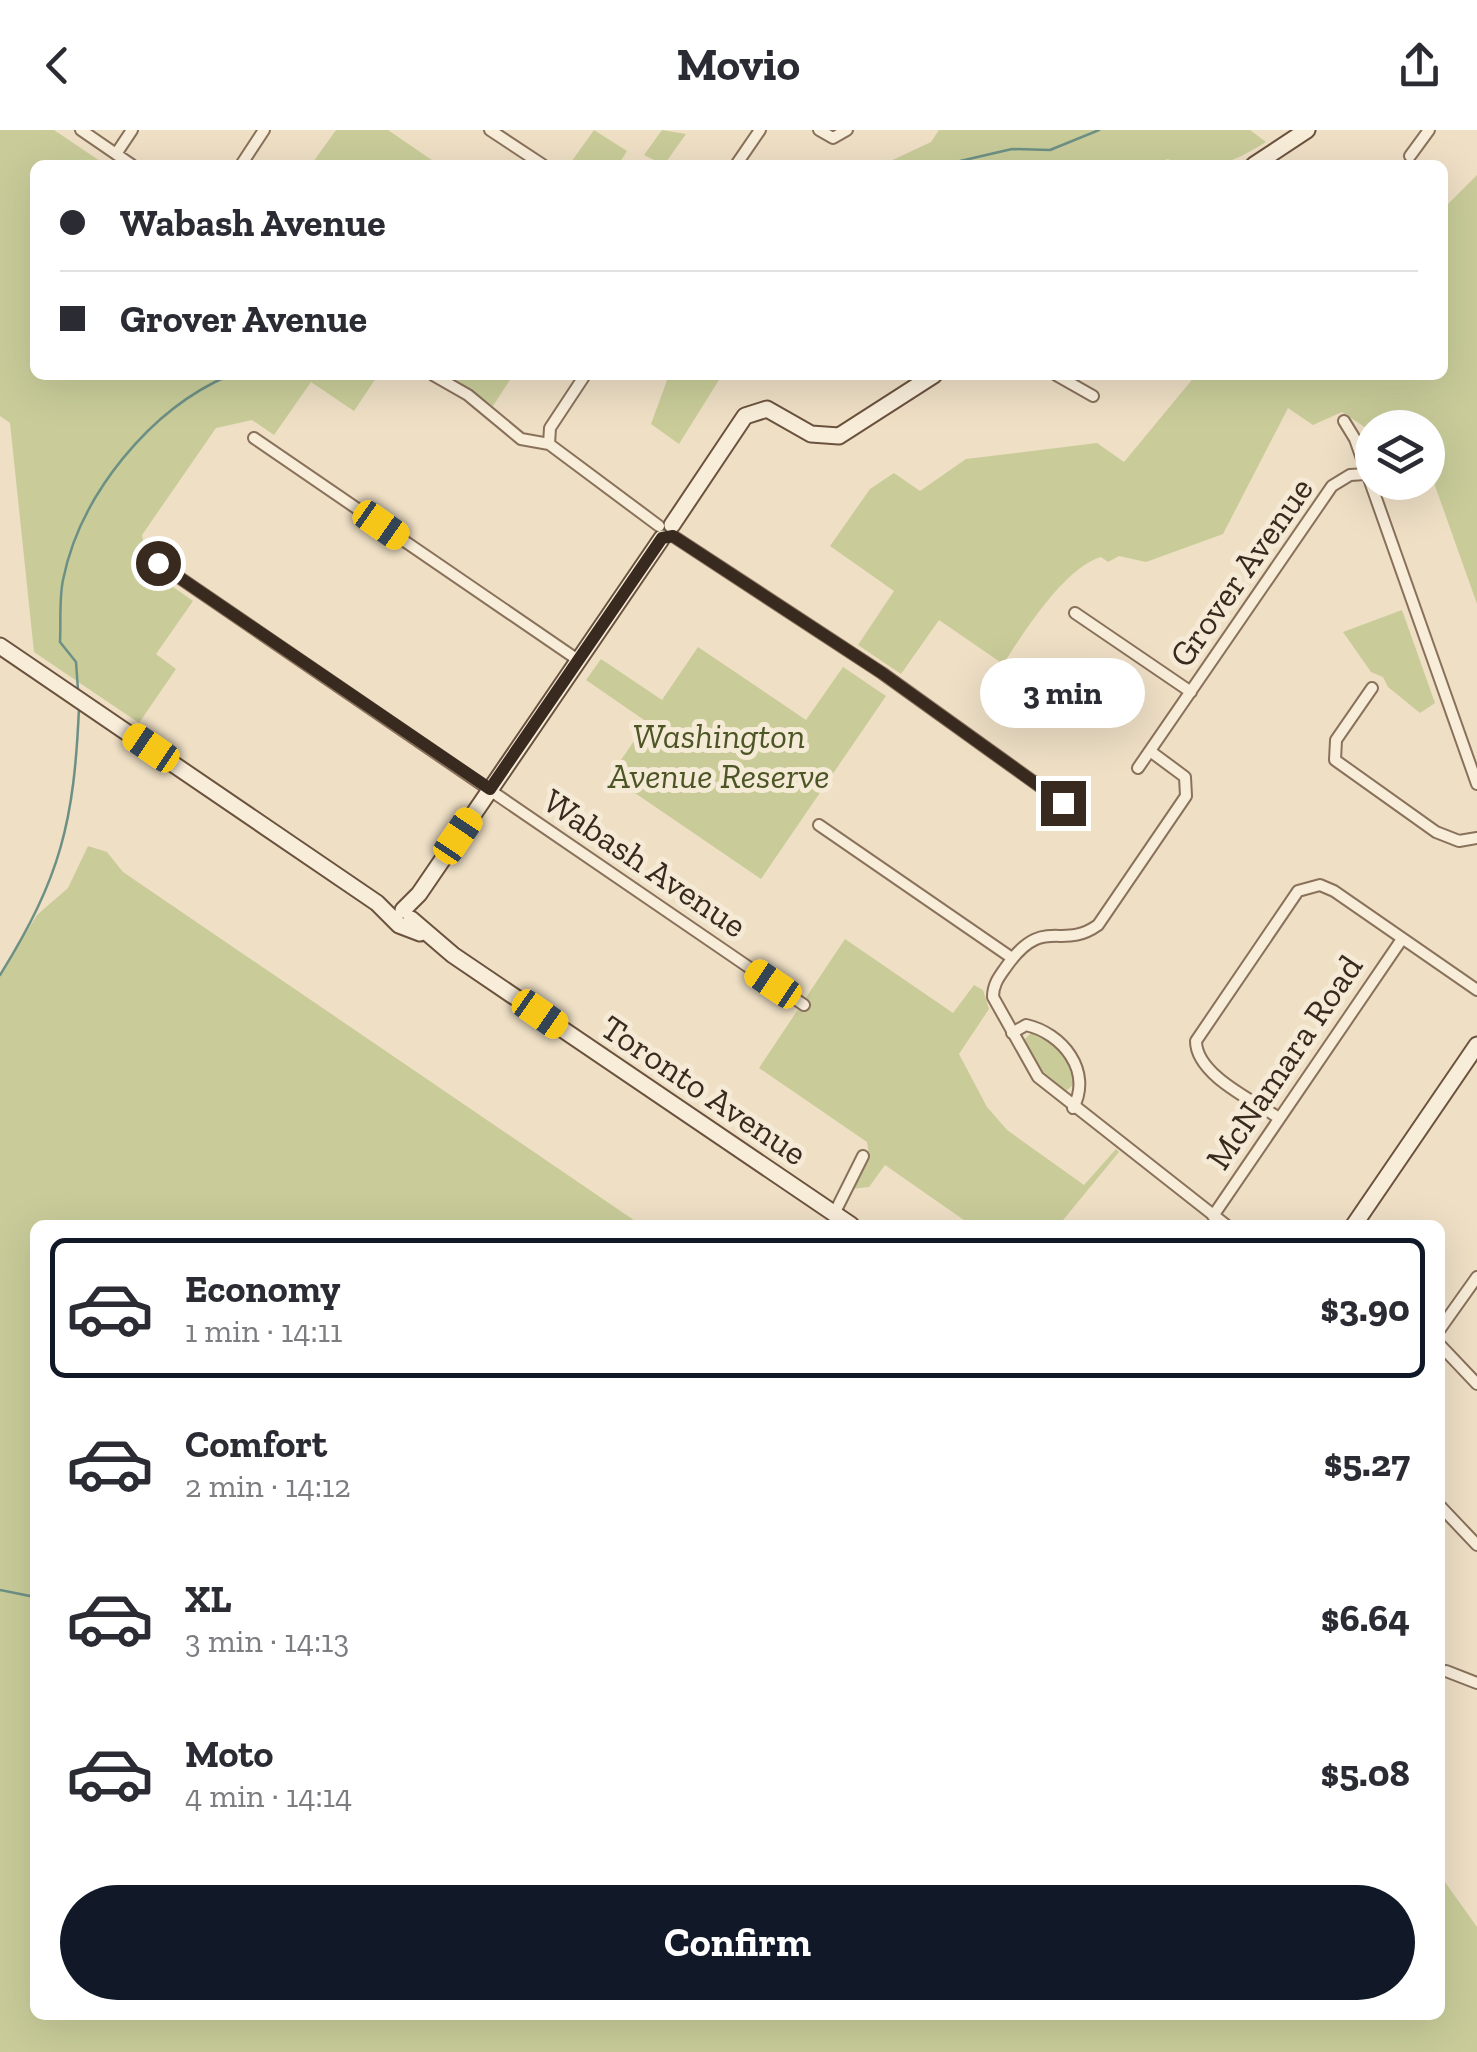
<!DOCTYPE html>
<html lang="en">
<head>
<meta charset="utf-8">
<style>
	:root { --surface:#fff; --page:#f2f2f3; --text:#2b2b33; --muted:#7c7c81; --line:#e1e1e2; --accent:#111827 }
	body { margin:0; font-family:"Zilla Slab",serif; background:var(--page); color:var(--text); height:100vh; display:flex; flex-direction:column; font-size:38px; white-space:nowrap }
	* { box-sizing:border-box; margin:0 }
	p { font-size:32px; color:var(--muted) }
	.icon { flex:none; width:55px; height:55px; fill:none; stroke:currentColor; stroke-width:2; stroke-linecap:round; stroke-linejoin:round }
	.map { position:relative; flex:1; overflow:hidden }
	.side { position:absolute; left:30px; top:1090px; width:1415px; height:800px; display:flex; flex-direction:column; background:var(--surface); border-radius:15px; box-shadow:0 10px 40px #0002 }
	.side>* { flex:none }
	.hud { position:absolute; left:30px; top:30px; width:1418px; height:220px; border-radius:15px; box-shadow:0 10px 40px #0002; display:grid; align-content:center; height:220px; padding:0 30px; background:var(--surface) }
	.fabs { position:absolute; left:1355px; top:280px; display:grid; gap:20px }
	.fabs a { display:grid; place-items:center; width:90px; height:90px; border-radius:50%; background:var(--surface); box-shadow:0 10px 40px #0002; font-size:50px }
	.end { position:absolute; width:45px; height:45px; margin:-22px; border:12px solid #392a1f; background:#fff; box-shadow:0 0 0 5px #fff }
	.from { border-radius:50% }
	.bubble { position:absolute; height:70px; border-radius:35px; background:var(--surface); box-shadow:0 10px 40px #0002; font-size:32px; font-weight:800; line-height:70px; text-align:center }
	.car { position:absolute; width:30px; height:60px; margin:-30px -15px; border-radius:12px; box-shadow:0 0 8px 2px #0007; background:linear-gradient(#f5c518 24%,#345 0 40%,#f5c518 0 76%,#345 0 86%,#f5c518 0) }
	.hud b { display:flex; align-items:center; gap:35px; height:95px; font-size:38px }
	.hud b+b { border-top:2px solid var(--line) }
	.hud i { width:25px; height:25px; background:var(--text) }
	ul { padding:18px 0 0; list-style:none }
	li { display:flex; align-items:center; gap:30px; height:140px; margin:0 20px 15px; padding:0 10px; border:5px solid transparent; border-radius:15px }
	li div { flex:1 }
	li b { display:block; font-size:38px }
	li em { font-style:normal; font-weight:800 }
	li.active { border-color:var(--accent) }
	li>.icon { width:90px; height:90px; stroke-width:1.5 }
	.cta { display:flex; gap:20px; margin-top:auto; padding:20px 30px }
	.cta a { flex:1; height:115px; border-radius:60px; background:var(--accent); color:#fff; font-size:40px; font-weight:800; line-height:115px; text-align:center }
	header { display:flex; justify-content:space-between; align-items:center; height:130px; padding:0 30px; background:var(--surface); font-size:45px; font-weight:800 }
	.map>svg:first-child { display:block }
</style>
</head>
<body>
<header><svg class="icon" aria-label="back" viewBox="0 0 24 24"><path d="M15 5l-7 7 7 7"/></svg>Movio<svg class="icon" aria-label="share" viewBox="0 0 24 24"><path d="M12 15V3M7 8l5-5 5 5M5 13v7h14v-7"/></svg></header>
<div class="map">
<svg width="1477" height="1922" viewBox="0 0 1477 1922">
	<rect width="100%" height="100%" fill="#eedfc5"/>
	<path fill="#c9cc99" d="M0 0H54L106 35H35V245H378L354 281 311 252 274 305 252 290 216 298 142 405 149 440 193 471 156 524 176 539 139 593 34 522 10 293 0 286Z
		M336 0H388L439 35H311Z
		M594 0 627 21 618 35H569Z
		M662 0 686 4 664 35 644 25Z
		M939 0H1250L1266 12C1239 29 1199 50 1168 29L1149 35H882L931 12Z
		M1477 45V474L1428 336V298H1372V318L1366 298 1342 282 1313 295 1288 278 1223 404 1146 432 1119 426 1108 432 1101 427C1064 438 1025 501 1003 534L939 490 901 544 858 515 894 461 830 416 870 359 894 343 920 361 966 329 1097 313 1124 332 1196 245H1442L1443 79Z
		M445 245H513L493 276Z
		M669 245H722L679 314 651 294Z
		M1402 480 1435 573 1420 583 1388 557 1383 547 1371 542 1343 502Z
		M698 517 806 590 843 537 886 566 761 749 610 646 647 592 586 550 601 529 662 570Z
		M88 716 107 722 123 742 641 1095H35V1885H1440V1745L1477 1797V1922H0V845L37 785 68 758Z
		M845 809 953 883 974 855 983 860 989 879 959 924 987 977 1007 1000 1084 1055 1116 1019 1119 1022 1059 1095H971L885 1035 869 1057 851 1059 869 1026 867 1012 759 938Z
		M1031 903C1055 906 1070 932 1074 954L1066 961C1045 956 1031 929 1025 909Z"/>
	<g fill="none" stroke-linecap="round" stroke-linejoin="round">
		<path stroke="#6d9085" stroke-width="2.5" d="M943 35 1012 19 1050 20 1099 0
			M78 560 76 532 60 512C61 492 59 469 63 450 80 365 150 279 230 245
			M0 845C61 747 74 692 79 578
			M0 1460 35 1467"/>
		<g stroke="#89715b" stroke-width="14">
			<path id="street" d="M81 0 132 35
				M490 0 543 35
				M819 0 833 8 847 0
				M116 24 132 0
				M1410 26 1429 0
				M241 35 264 0
				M736 35 760 0
				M433 245 468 265 521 309 549 314 659 396
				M1056 245 1093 266
				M1344 291 1355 309 1477 654
				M254 308 578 530
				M549 314 550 298 585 245
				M673 406 882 543 1063 673
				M158 433 804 875
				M1075 483 1191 562
				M1372 558 1336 610 1335 630 1436 702 1459 711 1477 708
				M1150 621 1185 647 1186 666 1098 795C1060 822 1044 783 1006 837 999 847 993 854 993 867L1038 947 1226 1095
				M1138 638 1332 356 1350 345 1366 344
				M819 695 1012 828
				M1012 903 1026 895C1062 903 1093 941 1073 978
				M1279 988C1254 971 1196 945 1196 911L1298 761 1320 755 1334 761 1477 860
				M834 1084 863 1026
				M1213 1086 1402 809
				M1440 1199 1477 1147
				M1440 1215 1477 1254
				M1440 1376 1477 1415
				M1446 1541 1477 1553"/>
		</g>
		<g stroke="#6b523e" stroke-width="19">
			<path id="secondary" d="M1254 35 1307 0
				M672 395 745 286 767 279 811 304 839 306 934 245
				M0 516 377 773 399 795 420 803
				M403 780 419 764 662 408
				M411 789 453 825 851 1095
				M1354 1095 1477 915"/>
		</g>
		<use href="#street" stroke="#f8edd9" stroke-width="10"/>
		<use href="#secondary" stroke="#f8edd9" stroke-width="15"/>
	</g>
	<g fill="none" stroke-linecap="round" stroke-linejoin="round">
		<path stroke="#392a1f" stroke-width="12" d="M158 433 490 659 662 408 673 406 882 543 1063 673"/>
	</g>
	<g text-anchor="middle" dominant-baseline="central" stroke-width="10" stroke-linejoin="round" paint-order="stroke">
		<g font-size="35" fill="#392a1f" stroke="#f5ead5">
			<text transform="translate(1241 442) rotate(-55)">Grover Avenue</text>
			<text transform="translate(645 733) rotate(34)">Wabash Avenue</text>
			<text transform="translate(1284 932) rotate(-56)">McNamara Road</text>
			<text transform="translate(704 960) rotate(34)">Toronto Avenue</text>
		</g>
		<g font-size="35" font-style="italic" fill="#4c5526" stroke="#f5ead5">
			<text x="719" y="606">Washington<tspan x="719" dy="40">Avenue Reserve</tspan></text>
		</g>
	</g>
</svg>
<div class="fabs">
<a><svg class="icon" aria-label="layers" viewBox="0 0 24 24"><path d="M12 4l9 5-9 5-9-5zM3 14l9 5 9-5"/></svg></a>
</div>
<i class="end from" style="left:158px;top:433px"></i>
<i class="end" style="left:1063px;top:673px"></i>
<div class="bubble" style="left:980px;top:528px;width:165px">3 min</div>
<i class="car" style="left:381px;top:395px;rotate:125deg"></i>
<i class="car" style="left:151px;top:618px;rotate:304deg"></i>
<i class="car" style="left:458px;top:706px;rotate:34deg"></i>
<i class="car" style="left:773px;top:854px;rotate:304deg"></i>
<i class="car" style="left:540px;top:884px;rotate:125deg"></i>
<div class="hud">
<b><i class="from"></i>Wabash Avenue</b>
<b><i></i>Grover Avenue</b>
</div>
<section class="side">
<ul>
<li class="active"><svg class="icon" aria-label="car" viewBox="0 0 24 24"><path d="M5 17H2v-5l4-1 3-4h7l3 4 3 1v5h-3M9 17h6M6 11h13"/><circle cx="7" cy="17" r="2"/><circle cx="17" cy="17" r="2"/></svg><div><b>Economy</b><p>1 min · 14:11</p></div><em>$3.90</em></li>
<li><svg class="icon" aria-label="car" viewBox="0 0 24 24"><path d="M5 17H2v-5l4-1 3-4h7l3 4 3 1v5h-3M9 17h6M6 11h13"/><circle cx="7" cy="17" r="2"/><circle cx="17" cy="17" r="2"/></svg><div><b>Comfort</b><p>2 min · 14:12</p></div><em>$5.27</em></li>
<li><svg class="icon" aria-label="car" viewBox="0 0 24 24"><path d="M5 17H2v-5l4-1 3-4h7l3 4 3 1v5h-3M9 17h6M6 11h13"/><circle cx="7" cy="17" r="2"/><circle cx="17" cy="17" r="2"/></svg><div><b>XL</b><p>3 min · 14:13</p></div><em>$6.64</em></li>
<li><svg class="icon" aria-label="car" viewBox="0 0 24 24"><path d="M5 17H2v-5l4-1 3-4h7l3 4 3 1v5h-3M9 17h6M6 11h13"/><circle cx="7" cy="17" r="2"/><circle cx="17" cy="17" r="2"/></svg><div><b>Moto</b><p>4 min · 14:14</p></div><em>$5.08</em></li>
</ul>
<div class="cta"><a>Confirm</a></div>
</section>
</div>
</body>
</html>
